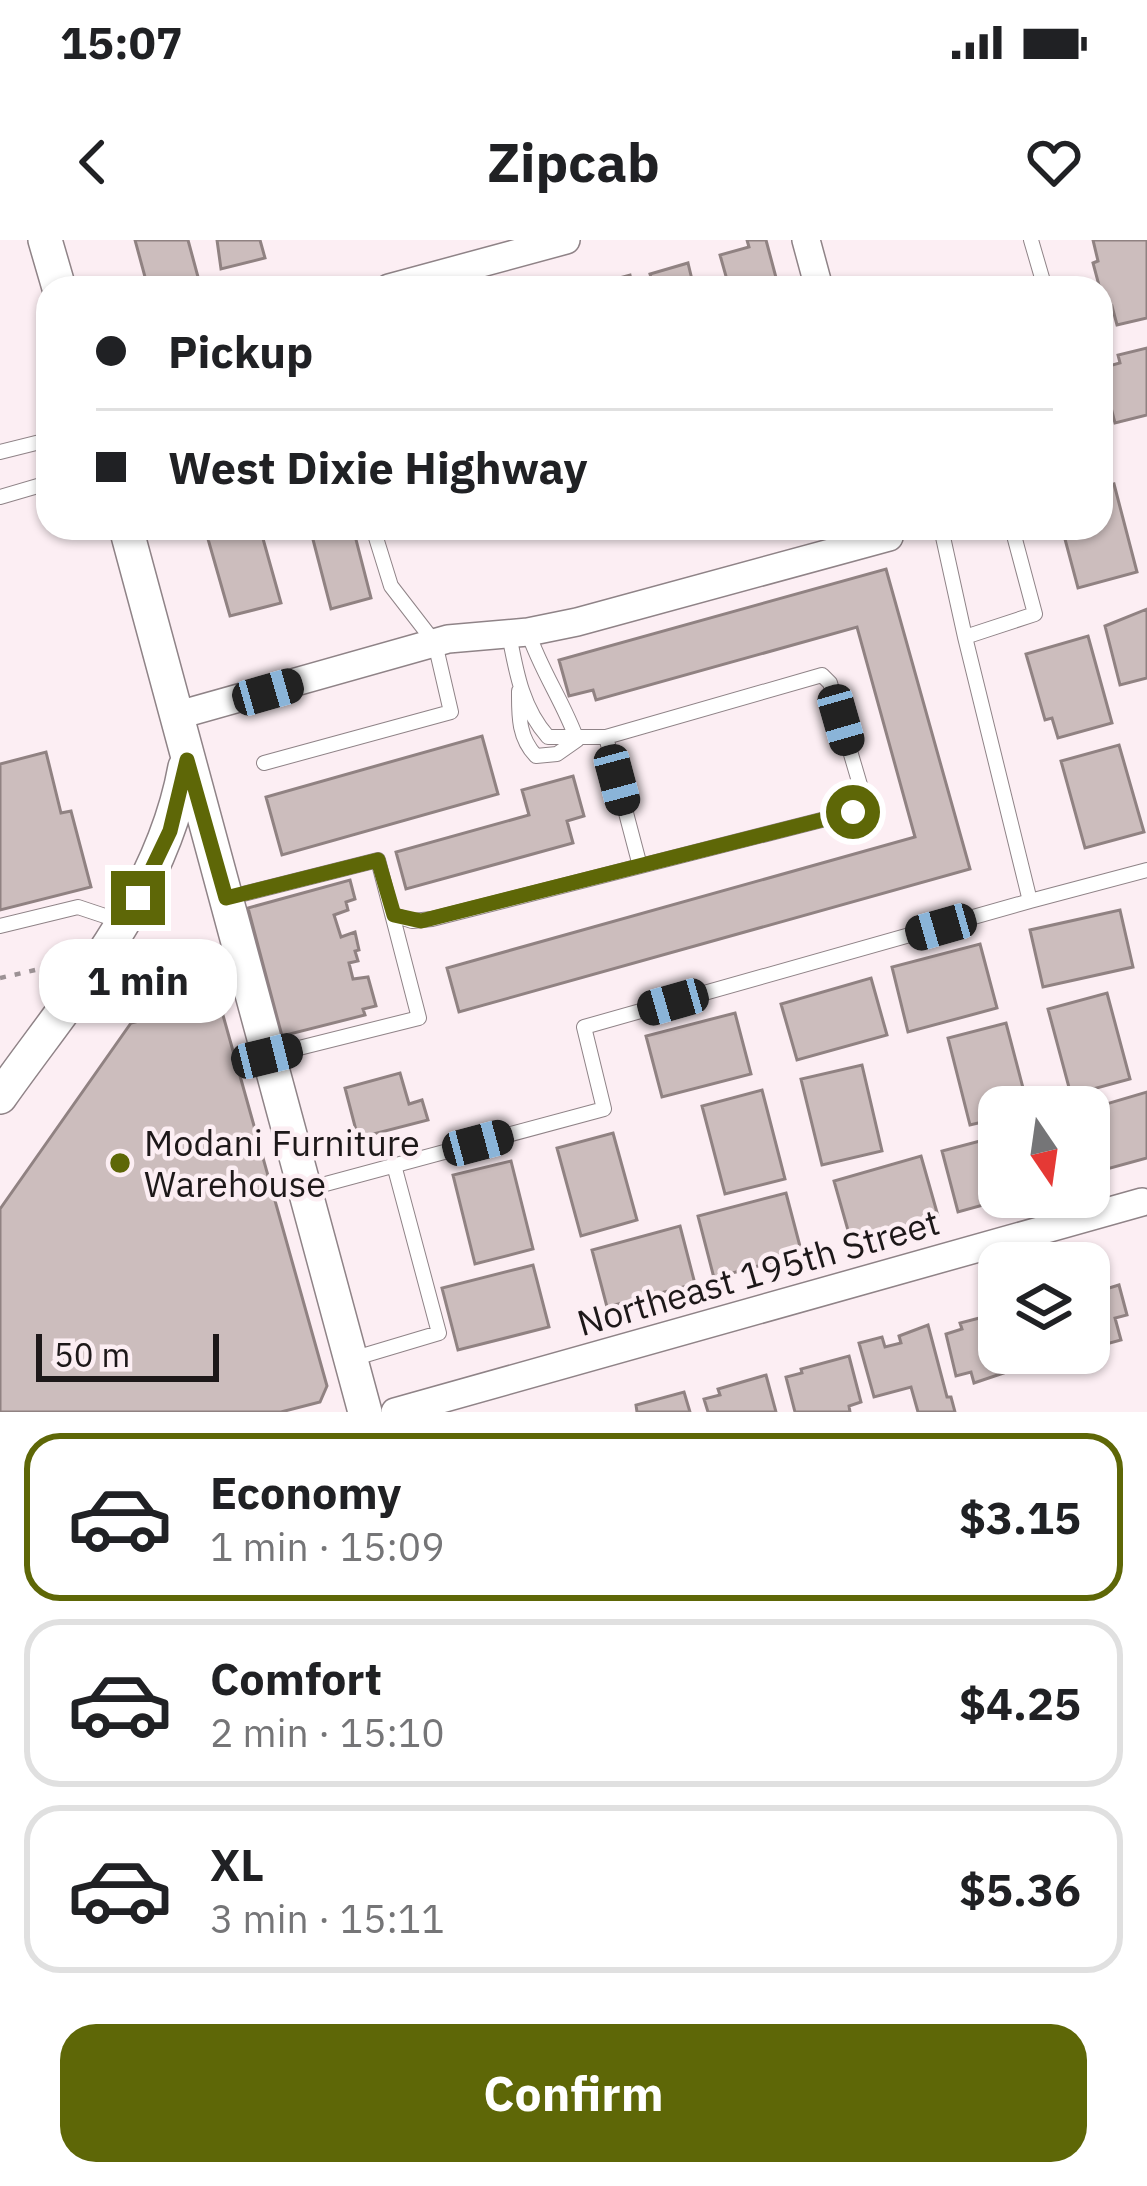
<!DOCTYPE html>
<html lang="en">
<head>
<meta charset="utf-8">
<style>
	:root { --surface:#fff; --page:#f6f6f6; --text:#202124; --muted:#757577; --line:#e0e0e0; --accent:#5e6707 }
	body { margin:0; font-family:"IBM Plex Sans",sans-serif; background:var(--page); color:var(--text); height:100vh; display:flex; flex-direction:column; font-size:45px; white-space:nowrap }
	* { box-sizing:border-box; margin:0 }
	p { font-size:39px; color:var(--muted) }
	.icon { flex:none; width:66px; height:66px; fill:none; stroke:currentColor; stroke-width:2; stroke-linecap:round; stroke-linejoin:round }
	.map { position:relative; height:1172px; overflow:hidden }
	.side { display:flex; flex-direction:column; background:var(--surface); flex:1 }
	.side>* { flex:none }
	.guide { position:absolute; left:36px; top:36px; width:1077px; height:264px; border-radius:36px; box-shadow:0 3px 9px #0004; display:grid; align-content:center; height:264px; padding:0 60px; background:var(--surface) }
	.needle { width:78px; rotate:167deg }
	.buttons { position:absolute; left:978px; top:846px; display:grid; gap:24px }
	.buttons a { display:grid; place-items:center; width:132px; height:132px; border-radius:24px; background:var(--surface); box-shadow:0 3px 9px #0004; font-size:60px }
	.scale { position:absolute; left:36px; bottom:30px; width:183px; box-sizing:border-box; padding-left:12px; border:6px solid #1d1819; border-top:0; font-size:33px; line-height:42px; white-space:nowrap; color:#1d1819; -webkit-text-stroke:9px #fceef3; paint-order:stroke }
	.end { position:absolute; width:54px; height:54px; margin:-27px; border:15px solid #5e6707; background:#fff; box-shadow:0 0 0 6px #fff }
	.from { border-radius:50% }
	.bubble { position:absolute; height:84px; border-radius:36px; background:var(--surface); box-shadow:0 3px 9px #0004; font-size:39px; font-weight:700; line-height:84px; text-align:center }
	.car { position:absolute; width:36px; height:72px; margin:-36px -18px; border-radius:15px; box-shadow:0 0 9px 3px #0007; background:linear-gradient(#222 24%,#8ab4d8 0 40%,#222 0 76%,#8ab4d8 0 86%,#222 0) }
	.guide b { display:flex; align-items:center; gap:42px; height:114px; font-size:45px }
	.guide b+b { border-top:3px solid var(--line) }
	.guide i { width:30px; height:30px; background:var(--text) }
	ul { padding:21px 0 0; list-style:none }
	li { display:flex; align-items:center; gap:36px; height:168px; margin:0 24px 18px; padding:0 36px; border:6px solid var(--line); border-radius:36px }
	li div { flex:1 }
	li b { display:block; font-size:45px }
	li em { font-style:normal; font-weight:700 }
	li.active { border-color:var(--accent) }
	li>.icon { width:108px; height:108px; stroke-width:1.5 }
	.button { display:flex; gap:24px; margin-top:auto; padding:24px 60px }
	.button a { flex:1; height:138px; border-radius:36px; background:var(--accent); color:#fff; font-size:48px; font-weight:700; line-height:138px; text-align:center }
	.status { display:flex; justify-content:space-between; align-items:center; height:84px; padding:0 60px; background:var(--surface); direction:ltr }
	.status svg { height:33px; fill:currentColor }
	header { display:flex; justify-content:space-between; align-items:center; height:156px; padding:0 60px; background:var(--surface); font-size:54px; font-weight:700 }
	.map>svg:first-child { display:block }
</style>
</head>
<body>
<div class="status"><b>15:07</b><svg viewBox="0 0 49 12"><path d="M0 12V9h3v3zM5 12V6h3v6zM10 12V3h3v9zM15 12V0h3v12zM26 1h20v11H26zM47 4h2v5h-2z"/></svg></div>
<header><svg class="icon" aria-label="back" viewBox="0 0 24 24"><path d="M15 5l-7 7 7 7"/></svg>Zipcab<svg class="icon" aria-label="heart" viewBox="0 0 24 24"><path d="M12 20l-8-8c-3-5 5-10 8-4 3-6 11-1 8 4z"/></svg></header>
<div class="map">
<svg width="1147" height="1172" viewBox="0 0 1147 1172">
	<rect width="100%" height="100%" fill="#fceef3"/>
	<path fill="#ccbdbd" stroke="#908282" stroke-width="3" d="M135 0H188L201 48H148Z
		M217 0H260L265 18 221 29Z
		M747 0H766L778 45 756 48 754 40 729 47 720 15 749 7Z
		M1093 0H1147V78L1117 85 1112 66 1105 68 1093 23 1098 21Z
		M688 23 694 48H654L650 34Z
		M630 35 633 48H582Z
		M1147 108V175L1115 183 1101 128 1120 123 1118 115Z
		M1101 188 1110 223 1101 225Z
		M1114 244 1137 332 1078 348 1062 288H1101V248Z
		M247 288H260L281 363 230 376 208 299Z
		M310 288H353L371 358 331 369Z
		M886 329 970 629 459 772 447 728 915 597 857 387 596 460 593 450 569 456 559 420Z
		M1147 369V438L1120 445 1105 386Z
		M1088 396 1112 483 1058 498 1052 478 1045 480 1026 414Z
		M482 496 498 554 282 615 266 557Z
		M1119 505 1144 592 1085 608 1061 521Z
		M46 512 61 573 71 571 91 647 0 670V524Z
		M573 536 584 576 567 581 573 603 406 649 396 612 529 575 522 550Z
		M350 640 355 659 346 662 348 670 334 675 341 697 355 692 359 710 355 711 358 721 349 723 353 739 368 737 376 766 363 769 365 775 282 796 248 668Z
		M1120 670 1133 727 1043 747 1030 690Z
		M980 704 997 768 908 792 892 727Z
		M871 738 887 795 797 820 781 764Z
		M1107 753 1130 839 1071 855 1048 769Z
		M219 761 327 1146 320 1162 281 1172H0V969L131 783Z
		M735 773 751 834 662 857 646 796Z
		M1006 783 1028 867H999V878L970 885 948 798Z
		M862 825 882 911 822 925 801 839Z
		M400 833 409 864 422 860 428 880 358 898 345 848Z
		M762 850 785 939 725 954 702 866Z
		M1147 852V918L1096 932 1089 907V869Z
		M613 893 637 980 581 996 557 908Z
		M999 896V957H1012L958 972 942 911Z
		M921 916 938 976 851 1001 834 941Z
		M511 921 533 1009 475 1024 453 935Z
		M786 953 802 1014 714 1038 698 976Z
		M680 986 695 1044 607 1067 592 1010Z
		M533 1025 549 1087 458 1110 442 1048Z
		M1119 1045 1127 1075 1115 1078 1121 1100 1106 1104 1108 1110 1072 1121 1070 1113H1089V1054Z
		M995 1074 999 1113H1034L1036 1122 974 1143 971 1132 956 1136 946 1094 962 1089 960 1083Z
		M928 1085 947 1157H951L955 1172H918L911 1147 874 1157 859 1103 882 1097 885 1107 901 1103 899 1096Z
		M849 1116 861 1162 849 1166 850 1172H795L786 1137 802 1133 801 1129Z
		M766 1135 776 1172H708L704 1159 720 1155 718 1149Z
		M684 1152 690 1172H637L636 1165Z"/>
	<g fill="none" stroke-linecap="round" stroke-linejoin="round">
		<g stroke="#8f8387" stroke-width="16">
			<path id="service" d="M1031 0 1045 48
				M0 212 48 200
				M0 257 48 243
				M941 288 965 397
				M528 392C541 431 564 463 577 500
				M519 451C519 475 518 497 536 516L557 514 577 500
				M606 497 640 626
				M264 523 451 472 435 403 391 346 373 288
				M227 658 378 620 419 778 267 816
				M1030 661 1147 630
				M394 675 412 681 432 679 853 572 862 565 863 555 830 443 822 435 606 497H548C522 468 516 431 509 394
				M0 686 78 667 123 682
				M307 949 604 869 584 787 1030 661 965 397 1035 374 1012 288
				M352 1119 439 1093 394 925"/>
		</g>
		<g stroke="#8f8387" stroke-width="30">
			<path id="minor" d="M806 0 819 48
				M389 48 566 0
				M175 476 448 399 528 392 577 382 889 297 887 288
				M395 1172 1142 962"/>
		</g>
		<g stroke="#8f8387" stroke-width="36">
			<path id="tertiary" d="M45 0 59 48
				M126 288 365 1172
				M0 857C73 754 162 655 185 527"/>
		</g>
		<path stroke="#9c9295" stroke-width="4.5" stroke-dasharray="6 9" stroke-linecap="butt" d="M0 738 53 726"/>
		<use href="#service" stroke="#fff" stroke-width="14"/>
		<use href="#minor" stroke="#fff" stroke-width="27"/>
		<use href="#tertiary" stroke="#fff" stroke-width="33"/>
	</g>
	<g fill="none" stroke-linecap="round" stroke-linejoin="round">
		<path stroke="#5e6707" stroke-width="15" d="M138 658 170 591 187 520 226 658 378 620 394 675 421 681 853 572"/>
	</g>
	<circle fill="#5e6707" stroke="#fceef3" stroke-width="4.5" cx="120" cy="923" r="12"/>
	<g text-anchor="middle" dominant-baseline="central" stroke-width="9" stroke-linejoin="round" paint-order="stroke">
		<g font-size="36" fill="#1d1819" stroke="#fceef3" text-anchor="start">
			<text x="144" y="902">Modani Furniture<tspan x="144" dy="41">Warehouse</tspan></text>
		</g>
		<g font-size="36" fill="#1d1819" stroke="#fceef3">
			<text transform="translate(758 1032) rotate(-16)">Northeast 195th Street</text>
		</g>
	</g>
</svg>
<div class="buttons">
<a><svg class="needle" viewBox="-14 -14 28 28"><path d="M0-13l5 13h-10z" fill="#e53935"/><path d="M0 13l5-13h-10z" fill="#757577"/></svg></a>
<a><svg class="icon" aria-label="layers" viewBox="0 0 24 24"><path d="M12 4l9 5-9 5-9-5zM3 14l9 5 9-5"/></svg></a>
</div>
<div class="scale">50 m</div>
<i class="end from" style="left:853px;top:572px"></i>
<i class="end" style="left:138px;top:658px"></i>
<div class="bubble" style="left:39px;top:699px;width:198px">1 min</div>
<i class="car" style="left:268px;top:452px;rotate:74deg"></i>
<i class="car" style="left:841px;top:480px;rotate:164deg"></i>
<i class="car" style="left:617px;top:540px;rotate:165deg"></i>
<i class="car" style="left:941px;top:687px;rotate:254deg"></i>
<i class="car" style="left:673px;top:762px;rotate:254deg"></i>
<i class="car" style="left:267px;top:816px;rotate:76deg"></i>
<i class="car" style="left:478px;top:903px;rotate:75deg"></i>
<div class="guide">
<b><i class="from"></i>Pickup</b>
<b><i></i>West Dixie Highway</b>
</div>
</div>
<section class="side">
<ul>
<li class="active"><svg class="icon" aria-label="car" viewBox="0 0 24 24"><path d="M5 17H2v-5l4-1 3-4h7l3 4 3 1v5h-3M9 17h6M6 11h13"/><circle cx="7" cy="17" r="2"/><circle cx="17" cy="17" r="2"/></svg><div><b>Economy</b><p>1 min · 15:09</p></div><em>$3.15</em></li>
<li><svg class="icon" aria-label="car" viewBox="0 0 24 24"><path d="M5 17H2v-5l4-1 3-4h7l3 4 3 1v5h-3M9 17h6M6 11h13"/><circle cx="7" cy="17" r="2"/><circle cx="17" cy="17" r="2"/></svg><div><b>Comfort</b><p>2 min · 15:10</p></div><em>$4.25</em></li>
<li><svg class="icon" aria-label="car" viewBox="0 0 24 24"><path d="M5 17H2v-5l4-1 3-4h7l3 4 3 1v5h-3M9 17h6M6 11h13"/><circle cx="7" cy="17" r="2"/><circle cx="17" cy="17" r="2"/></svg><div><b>XL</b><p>3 min · 15:11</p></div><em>$5.36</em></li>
</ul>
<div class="button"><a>Confirm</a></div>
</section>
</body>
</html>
